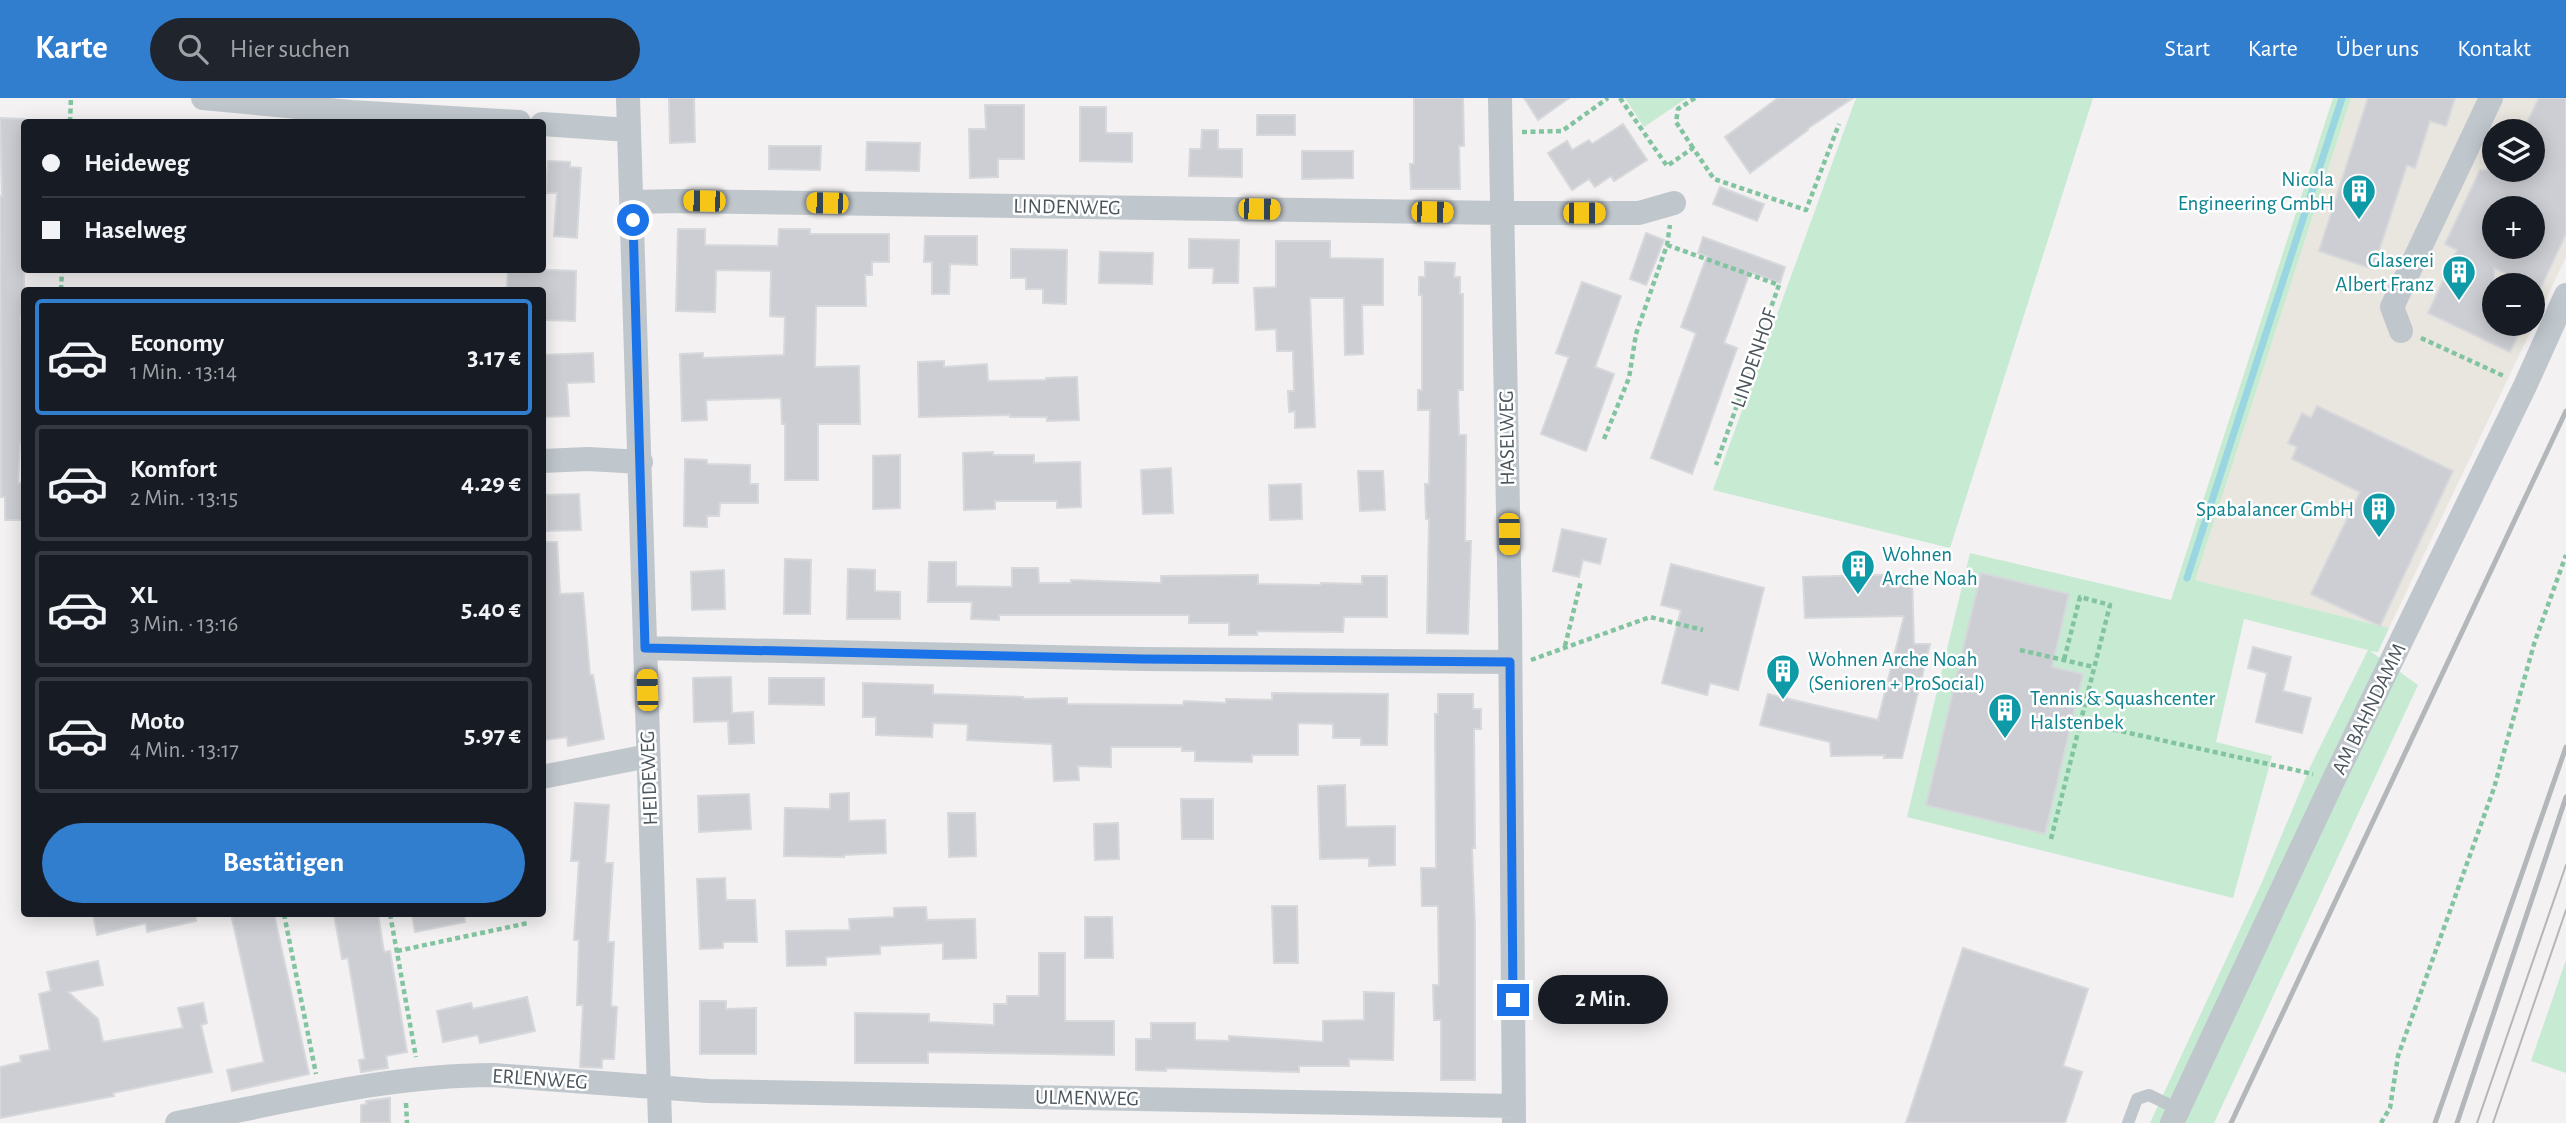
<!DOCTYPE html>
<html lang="de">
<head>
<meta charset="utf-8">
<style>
	:root { --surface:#171b24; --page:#20242c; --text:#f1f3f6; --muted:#9ea1a6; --line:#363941; --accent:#317dce }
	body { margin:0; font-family:"Alegreya Sans",sans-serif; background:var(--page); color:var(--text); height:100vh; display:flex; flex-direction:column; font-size:26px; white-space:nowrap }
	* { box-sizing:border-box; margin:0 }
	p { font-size:23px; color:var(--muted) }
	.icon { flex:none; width:38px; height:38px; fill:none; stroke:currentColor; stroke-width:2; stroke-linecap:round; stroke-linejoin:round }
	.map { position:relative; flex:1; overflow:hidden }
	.sheet { position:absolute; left:21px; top:189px; width:525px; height:630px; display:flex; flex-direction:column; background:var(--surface); border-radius:7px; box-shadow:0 4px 18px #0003 }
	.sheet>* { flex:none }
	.top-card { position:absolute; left:21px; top:21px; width:525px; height:154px; border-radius:7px; box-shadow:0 4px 18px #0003; display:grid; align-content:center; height:154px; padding:0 21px; background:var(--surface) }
	.fabs { position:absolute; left:2482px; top:21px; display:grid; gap:14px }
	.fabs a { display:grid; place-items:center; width:63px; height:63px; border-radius:50%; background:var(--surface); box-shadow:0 4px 18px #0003; font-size:35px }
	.end { position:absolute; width:32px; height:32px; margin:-16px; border:9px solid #1a73e8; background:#fff; box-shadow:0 0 0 4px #fff }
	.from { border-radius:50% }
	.bubble { position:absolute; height:49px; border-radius:24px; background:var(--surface); box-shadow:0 4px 18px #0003; font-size:23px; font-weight:700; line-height:49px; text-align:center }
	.car { position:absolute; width:21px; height:42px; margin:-21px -10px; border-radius:9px; box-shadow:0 0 5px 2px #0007; background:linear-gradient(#f5c518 24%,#345 0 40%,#f5c518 0 76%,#345 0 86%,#f5c518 0) }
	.top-card b { display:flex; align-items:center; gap:24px; height:66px; font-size:26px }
	.top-card b+b { border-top:2px solid var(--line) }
	.top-card i { width:18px; height:18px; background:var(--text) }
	ul { padding:12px 0 0; list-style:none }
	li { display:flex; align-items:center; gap:21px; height:116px; margin:0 14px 10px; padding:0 7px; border:4px solid var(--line); border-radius:7px }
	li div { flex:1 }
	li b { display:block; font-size:26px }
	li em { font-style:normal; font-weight:700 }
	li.current { border-color:var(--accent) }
	li>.icon { width:63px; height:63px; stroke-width:1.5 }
	.primary-button { display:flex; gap:14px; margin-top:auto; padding:14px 21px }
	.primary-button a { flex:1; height:80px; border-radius:42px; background:var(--accent); color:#fff; font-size:28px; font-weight:700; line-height:80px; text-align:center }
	header { display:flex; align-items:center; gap:42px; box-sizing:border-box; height:98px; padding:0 35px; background:var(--accent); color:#fff }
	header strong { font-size:33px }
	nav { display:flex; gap:38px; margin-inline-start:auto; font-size:24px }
	.search { width:490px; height:63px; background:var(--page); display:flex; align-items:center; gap:18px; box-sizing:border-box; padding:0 24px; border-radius:38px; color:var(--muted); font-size:26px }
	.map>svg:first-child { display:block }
</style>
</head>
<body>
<header>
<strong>Karte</strong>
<div class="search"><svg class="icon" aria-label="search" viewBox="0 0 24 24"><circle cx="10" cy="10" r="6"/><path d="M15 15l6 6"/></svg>Hier suchen</div>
<nav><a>Start</a><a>Karte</a><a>Über uns</a><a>Kontakt</a></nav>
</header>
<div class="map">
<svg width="2566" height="1025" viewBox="0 0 2566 1025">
	<rect width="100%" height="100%" fill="#f3f1f1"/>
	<path fill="#e9e6df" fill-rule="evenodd" d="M2351 0H2566V159L2389 530 2195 482ZM2494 33H2532V72H2494ZM2494 110H2532V149H2494ZM2494 187H2532V226H2494Z"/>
	<path fill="#c6ead2" d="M1625 0H1687L1644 29Z
		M1856 0H2093L1950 450 1713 392Z
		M2333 0H2351L2195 482 2389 530 2378 554 2370 553 2418 587 2214 1025H2150L2263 782 2311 667 2368 552 2244 521 2216 644 2272 658 2233 800 1907 719 1970 455 2171 502Z
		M2566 862V975L2531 963Z"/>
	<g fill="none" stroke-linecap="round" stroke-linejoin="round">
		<path stroke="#99d6e2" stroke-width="7" d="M2187 480 2342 0"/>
	</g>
	<path fill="#ccced3" stroke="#d6d8db" stroke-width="2" fill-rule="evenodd" d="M669 0H694L695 44 670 45Z
		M1414 0H1463L1464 48H1459L1460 91H1411L1410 66H1414Z
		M1524 0H1569L1538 22Z
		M1778 0H1853L1807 31 1808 32 1750 75 1725 39Z
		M2368 0H2455L2446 28 2430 23 2415 70 2407 67 2373 171 2319 153Z
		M2539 0H2566V136L2540 191 2494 170V226H2523L2510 254 2428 215 2457 152 2445 146 2480 72H2532V33H2523ZM2494 110H2532V149H2494Z
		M985 7H1024V61H998V79L970 80 969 31H986Z
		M1080 9H1106V35H1132V64L1080 63Z
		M1257 17H1295V37H1257Z
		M0 20 24 21V219H20L24 277V346L20 345 18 385H24V422H5V399H1L0 98H2Z
		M1623 26 1647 62 1614 83 1611 78 1595 89 1589 81 1572 92 1548 55 1567 43 1572 52 1589 42 1592 46Z
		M1202 32H1218V51H1242V79L1189 78 1190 51H1201Z
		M867 44 920 45 919 73 866 72Z
		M769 48H821L820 72 769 71Z
		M1302 53H1353V80L1302 81Z
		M548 63 570 64V69L581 70 577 140 554 138 557 95H546Z
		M1720 89 1764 106 1757 123 1713 106Z
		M678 131H705V147L778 148 779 131H810V136H889V164H872V177H865L866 208H816L815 269 859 268 860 326H818V382H785V326H782L781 300 706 302 707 322 682 323 680 256 703 255V260L784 257 785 219 770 218 771 173 716 172 715 214 676 213Z
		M1646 135 1664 142 1646 187 1630 181Z
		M925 138H977V167L950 166 949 196H932V164H924Z
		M1703 139 1785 169 1780 185 1750 174 1724 245 1737 250 1692 376 1651 360 1696 235 1681 229 1707 158 1698 155Z
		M1189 141 1239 142 1238 185H1213L1214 170H1189Z
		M1276 143H1330V160L1383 161V207H1362L1363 256 1345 257 1344 200H1310L1315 329 1295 330V313L1289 314 1288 293H1294L1293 253H1277L1276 231 1256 232 1254 190 1276 189Z
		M1011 151 1067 152 1066 206 1043 205V191H1026V180H1011Z
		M1100 154 1153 155 1152 186 1099 185Z
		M1425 164 1455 165 1454 179H1460V196H1463V292H1458L1459 337H1466L1465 443H1471L1468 536 1427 535 1429 421H1426L1425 386H1429L1430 312H1418V292H1422V197H1419V179H1425Z
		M553 172 576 173 575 223 542 222V192H507L508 173Z
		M1582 184 1621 198 1595 269 1614 276 1586 353 1541 336 1569 259 1556 255Z
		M593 255 594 284 567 285 569 318 542 319V257Z
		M944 263V269L987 266 988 283 1046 282V280L1077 279 1079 322 1047 323V319H1010V317L919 319 918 264Z
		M2317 308 2453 373 2380 528 2311 496 2360 394 2292 361 2297 349 2288 345 2302 315 2311 320Z
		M993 354V357H1034V365L1080 364 1081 409 1057 410V403H995V411L964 412 963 355Z
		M900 357V410L873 411V358Z
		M685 361 707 362V366L750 367V386H758V405H720L719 418H707V429L684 428Z
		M1171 370 1173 415 1143 416 1141 372Z
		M1358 373H1383L1385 412 1360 413Z
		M1301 386 1302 421 1270 422 1269 387Z
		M579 396 581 432 547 433 546 397Z
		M1562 431 1606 441 1600 466 1583 462 1579 479 1553 473Z
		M542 444H557L560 496 583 495 590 577H593L604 641 568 648 567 639 542 642Z
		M785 461 811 462 810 516H784Z
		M929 464H956V488L1012 489V470H1038L1039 485H1071V482L1161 485V478L1258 477V486L1321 487V485L1362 486V478H1387V519H1344L1343 534 1257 533V537H1229V525H1189V517H999V522L971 521 972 504H928Z
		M1671 466 1764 490 1738 592 1710 585 1707 597 1662 585 1681 512 1661 507Z
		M848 471 875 472V493L900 494V521H847Z
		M724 472 725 511 692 512 691 474Z
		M1981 475 2069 496 2052 569 2083 576 2045 736 1926 707Z
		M1912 476 1914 546H1930L1902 660H1884L1885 657 1831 658 1830 644 1760 627 1768 596 1878 622 1904 518 1805 520 1803 479Z
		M2253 549 2291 559 2283 593 2311 600 2302 635 2256 624 2267 575 2248 570Z
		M731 579 732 615 753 614 754 645 729 646 728 623 694 624 693 580Z
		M769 580H824V607L769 606Z
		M863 585 933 587V596L1023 599V601L1067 600V606L1183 607 1184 603 1226 605V601L1272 602V595L1388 596 1387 647H1361V640H1333V626L1298 625V657H1252V664L1195 663V653H1182V649H1111V669L1078 668 1079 682 1054 683 1052 646 967 642 968 626 933 625 932 639 876 637V619H863Z
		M1438 596H1473V611H1481V631H1474L1475 750H1472L1475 830V982H1441V922H1434L1433 887H1439L1438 808H1422L1421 770H1436L1435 616H1438Z
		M1345 687 1346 729 1395 728V767L1369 768V760L1320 761 1318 688Z
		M849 695V723L885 722 886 755 844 757V759L784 758 785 710 830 711V696Z
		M749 696 751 731 699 734 698 698Z
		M1181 701H1213V741H1182Z
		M575 705 609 707 605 765H613L608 844H614L611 908 617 909 614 961H602V970L580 969 583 907H577L579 842H574L579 763H571Z
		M948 715H975L976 758 949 759Z
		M1118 725 1119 761 1095 762 1094 726Z
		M725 780 726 802H755L757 844H723V850L700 851 697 781Z
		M1272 808H1297L1298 865H1274Z
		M926 809 927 822 975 821 976 860 943 861V845L880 848V856L826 859V867L787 868 786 833 850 832 849 821 894 819V810Z
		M93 816H195L196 823 147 834 146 825 97 837Z
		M231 816H274L309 976 232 993 227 972 264 964Z
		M334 816H378L384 854 390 853 407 954 386 958 388 970 361 974 359 962 365 961 348 860 342 861Z
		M412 816H464L465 824 415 834Z
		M1085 819H1112L1113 860H1085Z
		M1963 850 2088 891 2063 968 2082 974 2065 1025H1906Z
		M1039 855H1065V923H1114V957L928 954V965H855V915L929 916V924L994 927V906H1007V898H1039Z
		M98 863 103 887 68 894 98 921 103 944 183 930 178 910 203 905 207 925 201 927 212 974 113 995 114 998 0 1020V969L21 964 20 958 50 952 39 896 51 893 47 874Z
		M1364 894 1394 895 1393 962 1349 961V968H1299V974L1166 970V973L1136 972V941H1151V925H1195V942L1229 943V938L1323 944V923L1364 922Z
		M527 899 535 933 480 945 478 937 443 944 437 913 471 905 473 911Z
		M700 903H726V911L756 910V956H700Z
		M390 1000V1025H361V1007L367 1006 366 1003Z"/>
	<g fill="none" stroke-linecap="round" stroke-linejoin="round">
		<path stroke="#82c4a0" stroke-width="4.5" stroke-dasharray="5 3.5" stroke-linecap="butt" d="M1620 0 1667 68 1693 50 1714 81 1806 112 1839 26
			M70 24 71 0
			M1522 34 1562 33 1608 0
			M1693 50 1676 24 1678 11 1695 0
			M1667 147 1779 187 1716 367
			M61 192 62 172
			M2421 240 2506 279
			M1604 341 1629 280 1636 236 1667 147 1670 127
			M1565 548 1581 483
			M2020 552 2094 569
			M1531 562 1650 519 1703 532
			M2080 624 2313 676
			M2051 741 2110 507 2080 499 2064 562
			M284 816 316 976
			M390 816 416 959
			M397 853 528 825
			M406 1005 407 1025
			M2381 1025 2390 1010 2398 958 2494 690 2534 546 2566 457"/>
		<path stroke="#bfc6cc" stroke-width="12" d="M2128 1025 2137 1001 2149 997 2178 1011"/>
		<path stroke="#bfc6cc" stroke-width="24" d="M203 0 351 14 519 24
			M628 0 660 1025
			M1500 0 1510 516 1514 1025
			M542 26 629 32
			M632 104 679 103 1502 115H1639L1674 105
			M2401 233 2392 209 2491 0
			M542 363 588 361 641 364
			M645 550 1142 561 1510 564
			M542 679 648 658
			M177 1025C281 1005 386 977 493 977L708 993 1514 1008
			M2172 1025 2334 681 2525 288 2566 197"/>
		<path stroke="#b4b7ba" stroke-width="2" d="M2477 1025 2566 767
			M2493 1025 2566 812"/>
		<path stroke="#b4b7ba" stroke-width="5" d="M2231 1025 2566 313
			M2435 1025 2566 649
			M2457 1025 2566 699"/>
	</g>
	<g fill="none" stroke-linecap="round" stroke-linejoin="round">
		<path stroke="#1a73e8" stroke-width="9" d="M633 122 645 550 1142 561 1510 564 1513 902"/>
	</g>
	<defs>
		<g id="building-pin" transform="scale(1.75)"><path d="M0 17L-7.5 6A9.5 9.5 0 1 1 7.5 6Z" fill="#0f9aa8" stroke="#fff"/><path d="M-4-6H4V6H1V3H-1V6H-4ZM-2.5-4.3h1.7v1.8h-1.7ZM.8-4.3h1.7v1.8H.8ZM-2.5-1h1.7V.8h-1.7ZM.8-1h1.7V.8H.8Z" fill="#fff"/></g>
	</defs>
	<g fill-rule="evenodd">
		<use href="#building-pin" x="2359" y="93"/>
		<use href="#building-pin" x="2459" y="174"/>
		<use href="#building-pin" x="2379" y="411"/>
		<use href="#building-pin" x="1858" y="468"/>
		<use href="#building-pin" x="1783" y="573"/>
		<use href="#building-pin" x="2005" y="612"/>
	</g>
	<g text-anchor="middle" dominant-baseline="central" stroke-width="5" stroke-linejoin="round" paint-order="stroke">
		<g font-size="21" fill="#0d838f" stroke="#fff" text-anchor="end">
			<text x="2334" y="81">Nicola<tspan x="2334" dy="24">Engineering GmbH</tspan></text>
			<text x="2434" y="162">Glaserei<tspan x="2434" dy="24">Albert Franz</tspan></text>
			<text x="2354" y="411">Spabalancer GmbH</text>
			<text x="1882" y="456" text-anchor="start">Wohnen<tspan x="1882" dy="24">Arche Noah</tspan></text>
			<text x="1808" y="561" text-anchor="start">Wohnen Arche Noah<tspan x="1808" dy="24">(Senioren + ProSocial)</tspan></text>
			<text x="2030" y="600" text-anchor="start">Tennis &amp; Squashcenter<tspan x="2030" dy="24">Halstenbek</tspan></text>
		</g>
		<g font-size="21" fill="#4b555c" stroke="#fff">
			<text transform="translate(1067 109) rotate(1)">LINDENWEG</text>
			<text transform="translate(1754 260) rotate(-71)">LINDENHOF</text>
			<text transform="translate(1507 340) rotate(-91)">HASELWEG</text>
			<text transform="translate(2369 611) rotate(-64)">AM BAHNDAMM</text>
			<text transform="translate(649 680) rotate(-92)">HEIDEWEG</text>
			<text transform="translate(540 981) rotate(4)">ERLENWEG</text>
			<text transform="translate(1087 1000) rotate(1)">ULMENWEG</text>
		</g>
	</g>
</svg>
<div class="fabs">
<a><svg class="icon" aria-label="layers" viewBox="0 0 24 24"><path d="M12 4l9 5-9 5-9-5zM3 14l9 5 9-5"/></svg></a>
<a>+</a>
<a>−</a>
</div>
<i class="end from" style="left:633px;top:122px"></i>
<i class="end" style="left:1513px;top:902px"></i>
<div class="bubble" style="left:1538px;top:877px;width:130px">2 Min.</div>
<i class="car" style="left:704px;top:103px;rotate:271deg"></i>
<i class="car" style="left:827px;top:105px;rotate:271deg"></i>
<i class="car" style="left:1259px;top:111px;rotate:91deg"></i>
<i class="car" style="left:1432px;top:114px;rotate:91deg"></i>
<i class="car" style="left:1584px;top:115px;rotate:90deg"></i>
<i class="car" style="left:1509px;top:436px;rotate:179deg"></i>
<i class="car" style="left:647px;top:592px;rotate:358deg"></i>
<div class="top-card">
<b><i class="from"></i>Heideweg</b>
<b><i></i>Haselweg</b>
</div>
<section class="sheet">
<ul>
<li class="current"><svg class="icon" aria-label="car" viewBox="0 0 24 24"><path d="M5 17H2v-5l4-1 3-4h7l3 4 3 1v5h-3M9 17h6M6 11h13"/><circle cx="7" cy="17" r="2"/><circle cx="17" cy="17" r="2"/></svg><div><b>Economy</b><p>1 Min. · 13:14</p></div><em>3.17 €</em></li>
<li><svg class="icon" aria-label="car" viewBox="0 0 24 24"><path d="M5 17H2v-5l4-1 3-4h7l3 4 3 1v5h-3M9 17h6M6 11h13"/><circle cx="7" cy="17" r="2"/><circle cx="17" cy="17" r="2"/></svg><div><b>Komfort</b><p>2 Min. · 13:15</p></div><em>4.29 €</em></li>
<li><svg class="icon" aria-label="car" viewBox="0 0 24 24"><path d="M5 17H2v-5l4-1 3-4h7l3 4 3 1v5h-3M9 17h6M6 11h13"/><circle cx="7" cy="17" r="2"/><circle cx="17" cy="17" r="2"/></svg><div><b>XL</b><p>3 Min. · 13:16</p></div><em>5.40 €</em></li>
<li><svg class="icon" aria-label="car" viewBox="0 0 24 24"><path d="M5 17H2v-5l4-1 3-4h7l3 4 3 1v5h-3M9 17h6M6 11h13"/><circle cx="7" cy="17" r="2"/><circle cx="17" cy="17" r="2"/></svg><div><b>Moto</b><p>4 Min. · 13:17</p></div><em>5.97 €</em></li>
</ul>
<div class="primary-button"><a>Bestätigen</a></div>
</section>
</div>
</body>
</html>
